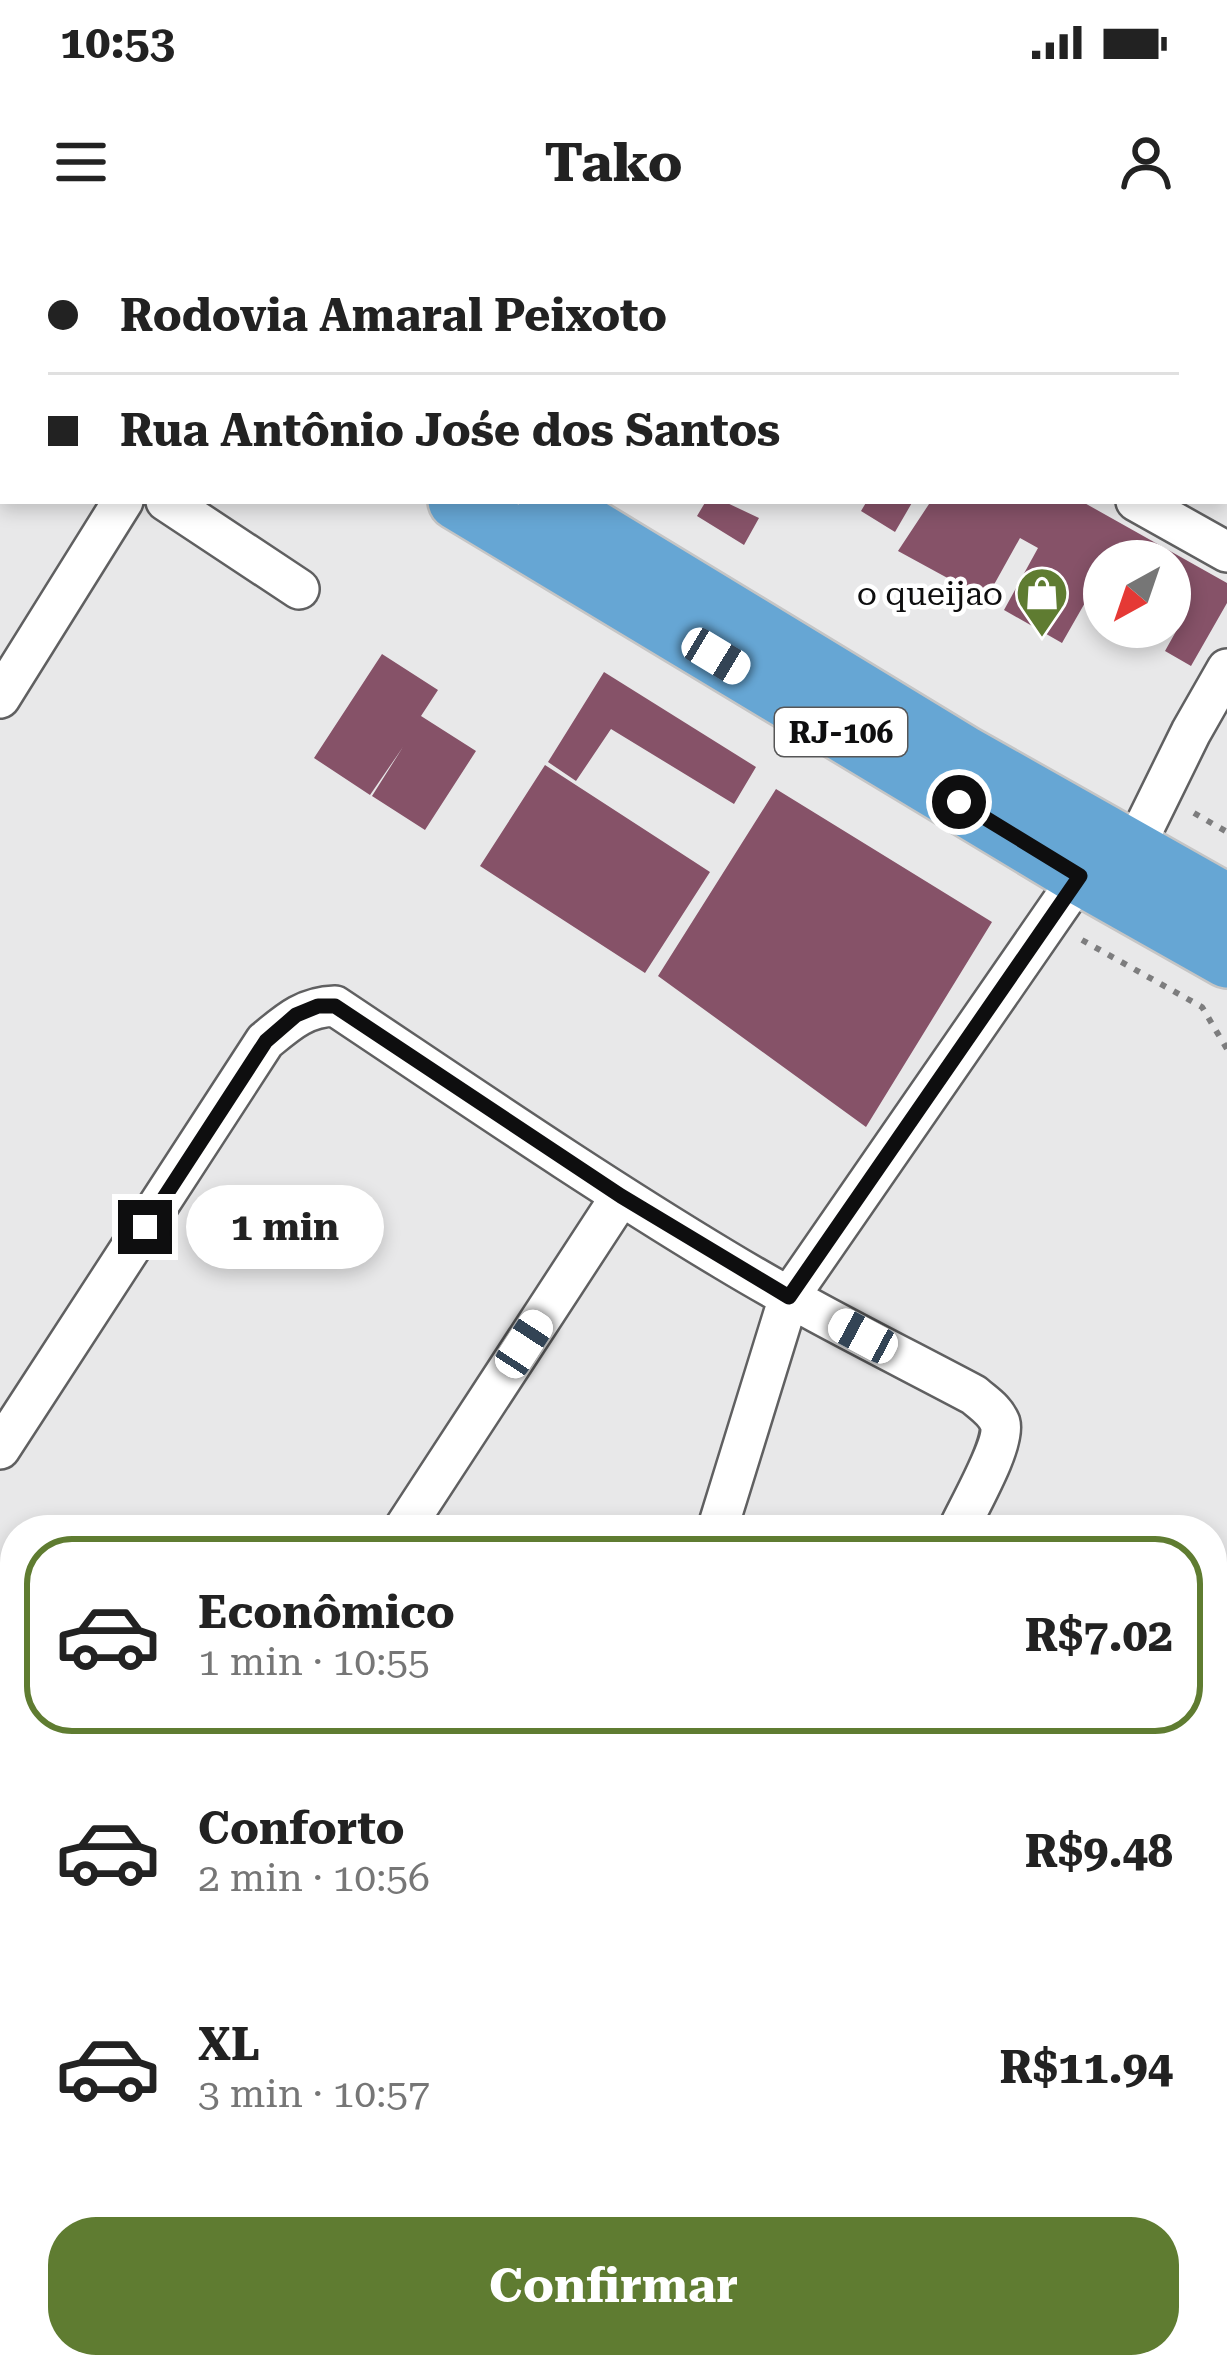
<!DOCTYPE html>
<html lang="pt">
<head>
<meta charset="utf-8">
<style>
	:root { --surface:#fff; --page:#f2f2f2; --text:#222; --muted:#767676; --line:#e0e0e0; --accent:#5f7c31 }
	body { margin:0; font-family:"Roboto Serif",serif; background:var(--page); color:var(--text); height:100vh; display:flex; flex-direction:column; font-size:45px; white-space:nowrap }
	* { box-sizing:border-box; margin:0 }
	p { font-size:39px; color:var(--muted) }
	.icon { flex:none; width:66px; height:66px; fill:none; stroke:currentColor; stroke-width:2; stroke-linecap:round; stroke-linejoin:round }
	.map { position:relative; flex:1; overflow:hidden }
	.details { position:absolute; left:0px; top:1275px; width:1227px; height:864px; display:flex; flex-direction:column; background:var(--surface); border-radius:48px 48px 0 0; box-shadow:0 6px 18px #0003 }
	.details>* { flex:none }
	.banner { position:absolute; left:0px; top:0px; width:1227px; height:264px; box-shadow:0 6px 18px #0003; display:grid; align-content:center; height:264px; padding:0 48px; background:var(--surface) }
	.needle { width:78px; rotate:220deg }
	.buttons { position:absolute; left:1083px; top:300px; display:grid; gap:24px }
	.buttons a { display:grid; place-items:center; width:108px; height:108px; border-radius:50%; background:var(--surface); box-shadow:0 6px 18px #0003; font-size:60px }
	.end { position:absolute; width:54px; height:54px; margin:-27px; border:15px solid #0e0e0f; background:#fff; box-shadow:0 0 0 6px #fff }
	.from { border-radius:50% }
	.bubble { position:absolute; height:84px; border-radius:42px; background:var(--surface); box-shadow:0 6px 18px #0003; font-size:39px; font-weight:700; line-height:84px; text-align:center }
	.car { position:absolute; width:36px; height:72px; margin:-36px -18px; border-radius:15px; box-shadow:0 0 9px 3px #0007; background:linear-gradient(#fff 24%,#345 0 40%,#fff 0 76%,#345 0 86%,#fff 0) }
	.banner b { display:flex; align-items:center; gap:42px; height:114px; font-size:45px }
	.banner b+b { border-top:3px solid var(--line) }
	.banner i { width:30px; height:30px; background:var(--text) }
	ul { padding:21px 0 0; list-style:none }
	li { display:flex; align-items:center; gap:36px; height:198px; margin:0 24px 18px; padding:0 24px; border:6px solid transparent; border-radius:48px }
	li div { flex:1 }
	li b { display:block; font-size:45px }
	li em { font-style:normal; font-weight:700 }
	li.current { border-color:var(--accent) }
	li>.icon { width:108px; height:108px; stroke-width:1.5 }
	.cta { display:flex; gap:24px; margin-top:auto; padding:24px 48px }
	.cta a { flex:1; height:138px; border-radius:48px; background:var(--accent); color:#fff; font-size:48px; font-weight:700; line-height:138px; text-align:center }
	.status { display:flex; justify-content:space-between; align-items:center; height:84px; padding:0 60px; background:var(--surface); direction:ltr }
	.status svg { height:33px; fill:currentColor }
	header { display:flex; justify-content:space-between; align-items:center; height:156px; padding:0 48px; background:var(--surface); font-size:54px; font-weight:700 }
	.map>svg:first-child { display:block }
</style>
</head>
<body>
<div class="status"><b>10:53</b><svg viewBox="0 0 49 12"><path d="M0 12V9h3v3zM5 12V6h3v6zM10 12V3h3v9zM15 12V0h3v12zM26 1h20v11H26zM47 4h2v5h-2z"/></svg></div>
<header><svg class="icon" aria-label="menu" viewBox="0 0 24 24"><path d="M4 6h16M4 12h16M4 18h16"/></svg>Tako<svg class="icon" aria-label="person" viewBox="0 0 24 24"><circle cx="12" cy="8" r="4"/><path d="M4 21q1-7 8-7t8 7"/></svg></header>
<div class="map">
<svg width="1227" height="2139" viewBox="0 0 1227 2139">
	<defs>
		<pattern id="forest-firs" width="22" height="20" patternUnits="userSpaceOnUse" patternTransform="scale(3)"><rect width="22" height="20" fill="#abcdb4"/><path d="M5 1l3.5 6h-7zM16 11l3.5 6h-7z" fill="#92af9a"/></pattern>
	</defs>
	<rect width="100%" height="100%" fill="#e8e8e9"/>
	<path fill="url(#forest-firs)" d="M1227 1456V1920L1212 1864V1478Z"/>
	<path fill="#865268" d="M706 261H723L759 278 744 305 697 276Z
		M867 261H913L895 292 861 271Z
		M931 261H1081L1227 343V363L1191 426 1165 411 1189 368 1170 357V321H1104V352L1094 347 1062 403 1004 370 1038 308 1020 298 986 359 898 311Z
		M382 414 438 450 421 476 476 511 425 590 372 556 403 507 370 555 314 518Z
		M604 432 756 527 734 564 611 489 576 541 548 522Z
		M545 525 710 632 645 733 480 626Z
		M776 549 992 682 866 887 658 736Z"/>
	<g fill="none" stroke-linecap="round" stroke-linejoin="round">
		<g stroke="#606061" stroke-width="44">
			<path id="minor" d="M671 0 676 3
				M0 161 3 163
				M166 261 299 349
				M1136 261 1227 312
				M0 458 123 261
				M1133 610 1191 492 1227 429
				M0 1209 265 801C288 782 304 767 335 766 464 852 592 940 725 1020 806 1069 891 1111 974 1155 984 1164 995 1170 1000 1183 1006 1203 968 1268 958 1290
				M403 1290 621 956
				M717 1290 789 1057 1080 636
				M1212 1393 1227 1367
				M0 1909 15 1886
				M671 2124 698 2139
				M381 2139 396 2124
				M559 2139 561 2124"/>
		</g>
		<g stroke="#c5c5c5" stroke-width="62">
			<path id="highway" d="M23 0 28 3
				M117 0 122 3
				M457 261 1080 636 1227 719
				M547 261 965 515 1227 663"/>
		</g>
		<path stroke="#7d7d7e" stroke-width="6" stroke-dasharray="6 9" stroke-linecap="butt" d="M1194 573 1227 592
			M1082 700 1202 767 1227 809"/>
		<use href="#minor" stroke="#fff" stroke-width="39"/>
		<use href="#highway" stroke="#66a6d4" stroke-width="57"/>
	</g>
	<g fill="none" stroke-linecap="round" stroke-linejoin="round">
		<path stroke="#0e0e0f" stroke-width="15" d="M145 987 266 801 296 775 318 766H335L621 956 789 1057 1080 636 959 562"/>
	</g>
	<defs>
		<g id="shop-pin" transform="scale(2.7)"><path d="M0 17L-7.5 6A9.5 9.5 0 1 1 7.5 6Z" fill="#5f7c31" stroke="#fff"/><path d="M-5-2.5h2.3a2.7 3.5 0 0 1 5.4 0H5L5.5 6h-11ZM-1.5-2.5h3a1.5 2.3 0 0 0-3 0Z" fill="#fff"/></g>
	</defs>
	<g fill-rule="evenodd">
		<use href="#shop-pin" x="1042" y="353"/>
	</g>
	<g text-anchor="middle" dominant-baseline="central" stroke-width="9" stroke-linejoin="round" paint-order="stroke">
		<rect fill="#fff" stroke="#565657" stroke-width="3" x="775" y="468" width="132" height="48" rx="9"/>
		<g font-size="30" font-weight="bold" fill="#0e0e0f">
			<text x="841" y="492">RJ-106</text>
		</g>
		<g font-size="33" fill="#0e0e0f" stroke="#fff" text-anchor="end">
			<text x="1003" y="353">o queijao</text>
		</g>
	</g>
</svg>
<div class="buttons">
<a><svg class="needle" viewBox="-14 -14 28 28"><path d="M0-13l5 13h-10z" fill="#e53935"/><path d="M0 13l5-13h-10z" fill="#767676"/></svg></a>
</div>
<i class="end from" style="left:959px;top:562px"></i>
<i class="end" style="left:145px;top:987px"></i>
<div class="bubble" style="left:186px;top:945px;width:198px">1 min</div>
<i class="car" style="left:716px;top:416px;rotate:121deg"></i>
<i class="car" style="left:863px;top:1096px;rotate:298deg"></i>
<i class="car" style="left:524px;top:1104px;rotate:33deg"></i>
<div class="banner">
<b><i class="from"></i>Rodovia Amaral Peixoto</b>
<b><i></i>Rua Antônio Jośe dos Santos</b>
</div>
<section class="details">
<ul>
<li class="current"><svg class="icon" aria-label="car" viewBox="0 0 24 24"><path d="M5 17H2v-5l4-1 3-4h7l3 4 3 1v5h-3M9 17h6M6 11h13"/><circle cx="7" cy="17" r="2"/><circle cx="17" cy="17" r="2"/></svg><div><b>Econômico</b><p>1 min · 10:55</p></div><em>R$7.02</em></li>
<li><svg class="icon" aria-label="car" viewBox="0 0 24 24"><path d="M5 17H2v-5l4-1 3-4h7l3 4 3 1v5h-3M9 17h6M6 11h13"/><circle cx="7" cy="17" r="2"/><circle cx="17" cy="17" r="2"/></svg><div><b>Conforto</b><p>2 min · 10:56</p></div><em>R$9.48</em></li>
<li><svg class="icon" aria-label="car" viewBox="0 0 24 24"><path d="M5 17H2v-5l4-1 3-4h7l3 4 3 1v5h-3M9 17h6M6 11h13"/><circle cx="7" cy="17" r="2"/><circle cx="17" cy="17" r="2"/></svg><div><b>XL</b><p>3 min · 10:57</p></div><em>R$11.94</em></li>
</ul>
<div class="cta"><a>Confirmar</a></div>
</section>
</div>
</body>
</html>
